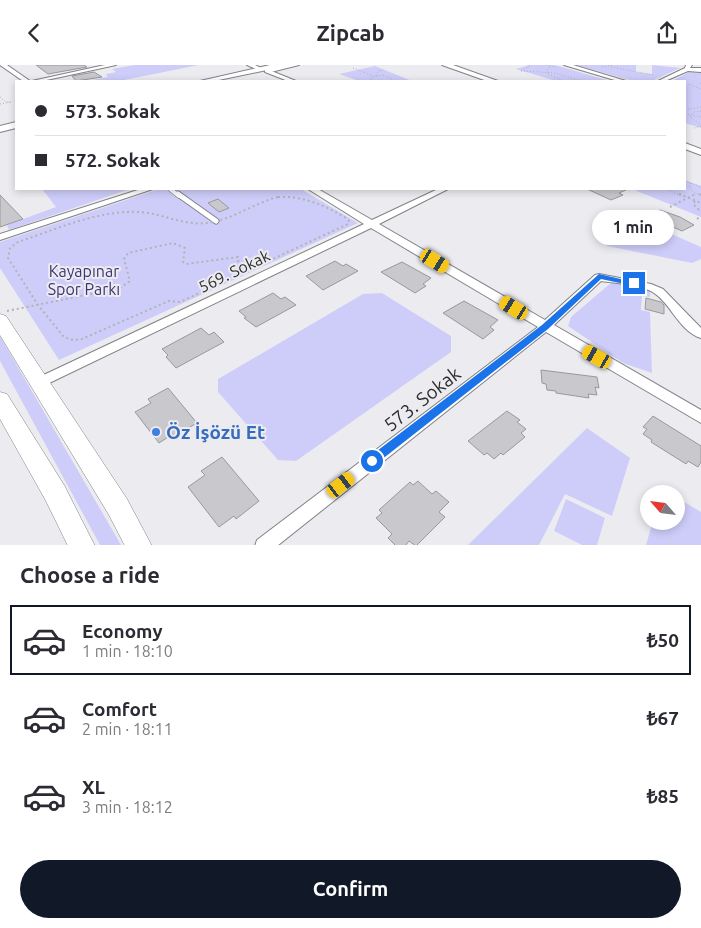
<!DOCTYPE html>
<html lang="en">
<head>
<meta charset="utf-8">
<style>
	:root { --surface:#fff; --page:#f7f7f7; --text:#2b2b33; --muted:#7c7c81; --line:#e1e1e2; --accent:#111827 }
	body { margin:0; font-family:Ubuntu,sans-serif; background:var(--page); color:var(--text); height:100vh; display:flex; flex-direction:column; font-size:19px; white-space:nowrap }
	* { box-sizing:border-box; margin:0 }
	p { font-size:16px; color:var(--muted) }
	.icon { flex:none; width:28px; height:28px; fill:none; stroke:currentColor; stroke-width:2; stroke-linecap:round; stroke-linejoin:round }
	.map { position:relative; height:480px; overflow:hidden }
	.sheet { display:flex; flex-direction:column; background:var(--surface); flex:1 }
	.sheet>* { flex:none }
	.banner { position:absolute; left:15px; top:15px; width:671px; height:110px; border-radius:0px; box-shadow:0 2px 8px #0003; display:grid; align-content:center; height:110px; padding:0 20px; background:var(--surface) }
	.needle { width:32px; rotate:298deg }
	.controls { position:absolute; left:640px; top:420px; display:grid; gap:10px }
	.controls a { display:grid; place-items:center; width:45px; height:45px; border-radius:50%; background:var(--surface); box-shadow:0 2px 8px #0003; font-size:25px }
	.end { position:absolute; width:22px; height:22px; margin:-11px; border:6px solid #1a73e8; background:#fff; box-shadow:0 0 0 2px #fff }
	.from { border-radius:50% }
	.bubble { position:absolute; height:35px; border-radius:18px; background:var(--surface); box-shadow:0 2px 8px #0003; font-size:16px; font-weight:600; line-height:35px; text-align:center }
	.car { position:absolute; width:15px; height:30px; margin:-15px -8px; border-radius:6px; box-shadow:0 0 4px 1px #0007; background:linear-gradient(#f5c518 24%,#345 0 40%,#f5c518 0 76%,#345 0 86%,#f5c518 0) }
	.banner b { display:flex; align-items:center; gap:18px; height:48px; font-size:19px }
	.banner b+b { border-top:1px solid var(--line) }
	.banner i { width:12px; height:12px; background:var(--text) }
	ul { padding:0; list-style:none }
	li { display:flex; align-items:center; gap:15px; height:70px; margin:0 10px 8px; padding:0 10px; border:2px solid transparent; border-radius:0px }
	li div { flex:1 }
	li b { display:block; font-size:19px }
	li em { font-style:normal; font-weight:600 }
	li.on { border-color:var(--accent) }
	li>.icon { width:45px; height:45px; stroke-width:1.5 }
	h2 { padding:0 20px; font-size:22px; line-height:60px }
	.cta { display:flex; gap:10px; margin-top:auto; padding:10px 20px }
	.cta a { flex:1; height:58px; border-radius:30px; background:var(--accent); color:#fff; font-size:20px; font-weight:600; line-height:58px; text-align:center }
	header { display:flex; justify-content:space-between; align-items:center; height:65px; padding:0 20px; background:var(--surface); font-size:22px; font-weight:600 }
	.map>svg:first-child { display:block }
</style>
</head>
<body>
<header><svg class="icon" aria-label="back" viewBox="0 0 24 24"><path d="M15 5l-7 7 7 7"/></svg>Zipcab<svg class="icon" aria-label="share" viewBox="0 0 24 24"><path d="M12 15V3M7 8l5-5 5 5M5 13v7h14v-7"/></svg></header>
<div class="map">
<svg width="701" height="481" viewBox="0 0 701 481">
	<rect width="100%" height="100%" fill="#ececf0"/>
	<path fill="#cecdfa" d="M134 0H199L119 16H87L108 12 106 9 116 7 112 4Z
		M529 0H555L610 16H556L516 4Z
		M576 0H636V7L652 9V0L680 3 652 16H633Z
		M375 1 412 16H413H359L339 9Z
		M691 6 701 7V63L685 58V16H672Z
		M685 115 701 121V152L632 124H685Z
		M42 124H130L9 165 7 160 56 142Z
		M159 124H301L358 158 59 295 0 203V177Z
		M619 146 701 182V194L692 198 607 181 604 171 605 160Z
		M612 217 650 224V232L642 231 641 245 650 247 652 308 623 298 568 261 571 252Z
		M382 228 451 271V287L296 396 278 395 218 327V314L363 229Z
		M0 271 121 480H100L0 296Z
		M587 363 630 393 612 451 565 429 539 480H468Z
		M676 432 701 447V480H646L653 456H676Z
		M566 434 605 453 597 480H582L554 466Z"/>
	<path fill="#c9c8cc" stroke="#99989b" d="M36 0H84L87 2 48 9Z
		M94 7 102 12 76 16 72 11Z
		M587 124H628L619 128 623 130 611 135Z
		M0 130 23 154 0 162Z
		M218 134 229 143 219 147 208 138Z
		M660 145 680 152 694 160 682 166 655 154 657 153 650 150Z
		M335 196 343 201 346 199 358 206 323 225 306 211Z
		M402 197 431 213 423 219 426 221 415 228 381 207Z
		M273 228 281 234 285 232 296 240 256 262 244 253 246 252 239 246Z
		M646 233 661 237 664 240V249L645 244Z
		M464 236 498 255 490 262 494 265 483 274 443 248Z
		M201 263 209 270 214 267 224 277 176 303 166 292 168 290 162 284Z
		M541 305 597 312 599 323 595 322 597 330 588 329 589 333 556 328V326L547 325 546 319 542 318Z
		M168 323 197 358 175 371 173 369 159 378 135 347 151 338 148 334Z
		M507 346 520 355 517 357 526 364 521 368 525 372 503 390 501 388 494 394 487 388 484 390 468 376Z
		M653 351 701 381V397L698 402 688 396 686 399 651 377 652 375 643 369 647 364 643 362Z
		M222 392 259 436 236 454 234 451 219 462 188 422 205 410 201 406Z
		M418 416 432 429 436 426 449 437 439 447 445 452 416 481 409 476 405 481H396L388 473 392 469 376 453 382 448 379 445 410 417 413 420Z"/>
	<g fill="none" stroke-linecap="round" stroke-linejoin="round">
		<g stroke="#828286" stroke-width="5">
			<path id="lane-far1" d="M170 124 179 131"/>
		</g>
		<g stroke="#828286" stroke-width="7">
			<path id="lane" d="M178 129 216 156"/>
		</g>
		<g stroke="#828286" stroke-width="2">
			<path id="street" d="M0 0H7L30 16H23Z
				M105 0H116L42 16H32Z
				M247 0H255L263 4 258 5Z
				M564 0H573L626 16H618Z
				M686 0H692L690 3H701V7L688 6 665 16H658L685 3Z
				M265 5H269L296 16H288L265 7Z
				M141 124H153L0 175V169Z
				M308 124H318L372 155 438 124H448L379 159 545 255 595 210 599 209 651 219 663 224 701 263V273C680 267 671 239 654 228 643 220 615 218 601 216L554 260 701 345V358L546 267 277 481H255L257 475 538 262 371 163 43 321 38 323 33 321 31 318 33 315 364 159Z"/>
		</g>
		<g stroke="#828286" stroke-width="2">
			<path id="secondary" d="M270 0H299L271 7 267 5 214 16H200Z
				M442 0H453L498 16H487Z
				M16 57V63L0 67V61Z
				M685 78 701 84V90L685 84Z"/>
		</g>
		<g stroke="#828286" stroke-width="1">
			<path id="primary" d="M0 249 6 251 127 434 152 481H125L109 450 0 270Z
				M0 327 7 329 64 420 95 481H68L46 436 0 354Z"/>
		</g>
		<path stroke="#b2b2b5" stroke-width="1" stroke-dasharray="1 2" stroke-linecap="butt" d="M546 0 558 3
			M550 2 547 5 548 9 563 16
			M602 2 613 0
			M611 2 653 10
			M353 3 373 11
			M521 6 555 8 581 16
			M521 6 531 0
			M376 11 378 6 383 5
			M580 15 587 16
			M374 16 371 15V12L382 10 391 13V16
			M685 18 701 24
			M701 18V21
			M0 32 6 37H11
			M0 39 11 37
			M685 45 701 42
			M701 46 694 47 690 52 701 60
			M685 49 701 52
			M694 63 701 61
			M685 116 701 122
			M691 118 689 122 693 127 701 130
			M666 124 682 131
			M629 125 633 124
			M693 131 696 129"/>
		<path stroke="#b2b2b5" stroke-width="2" stroke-dasharray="2 3" stroke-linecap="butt" d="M679 129 701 138
			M699 129 701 130
			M278 132C304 131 324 140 346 153L349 156 348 159 180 237 169 236 82 274 73 275 64 272 38 240 8 193 10 183 18 177C57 164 98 145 139 147 162 148 183 161 207 158 232 155 254 138 278 132Z
			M695 136 693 139 701 147
			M670 142 695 129
			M697 154 701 151
			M7 246 120 223 130 216 124 194 128 188 173 178 185 183 183 197 186 199 238 192 239 210"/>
		<use href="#lane-far1" stroke="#fff" stroke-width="4"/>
		<use href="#lane" stroke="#fff" stroke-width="5"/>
		<use href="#street" fill="#fff" fill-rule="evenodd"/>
		<use href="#secondary" fill="#fff" fill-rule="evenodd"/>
		<use href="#primary" fill="#fff" fill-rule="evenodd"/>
	</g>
	<path fill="#1a73e8" d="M599 209 638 218 634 221 601 214 548 264 376 399H369L367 396 369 392 542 260Z"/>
	<circle fill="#3f7fe0" stroke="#ececf0" stroke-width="2" cx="156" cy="367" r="5"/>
	<g text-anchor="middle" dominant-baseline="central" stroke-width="4" stroke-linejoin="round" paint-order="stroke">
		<g font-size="16" fill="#3d3474" stroke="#ececf0">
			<text x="84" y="206">Kayapınar<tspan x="84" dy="18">Spor Parkı</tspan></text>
		</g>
		<g font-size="16" fill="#2b2b2c" stroke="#ececf0">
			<text transform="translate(234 206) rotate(-26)">569. Sokak</text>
		</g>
		<g font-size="19" fill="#2b2b2c" stroke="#ececf0">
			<text transform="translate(422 334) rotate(-38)">573. Sokak</text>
		</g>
		<g font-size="19" font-weight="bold" fill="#366cbe" stroke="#ececf0" text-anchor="start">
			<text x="166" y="367">Öz İşözü Et</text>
		</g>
	</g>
</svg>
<div class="controls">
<a><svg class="needle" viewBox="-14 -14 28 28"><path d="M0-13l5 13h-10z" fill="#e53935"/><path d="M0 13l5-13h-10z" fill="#7c7c81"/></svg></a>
</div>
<i class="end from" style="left:372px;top:396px"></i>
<i class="end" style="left:634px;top:218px"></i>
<div class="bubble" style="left:592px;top:145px;width:82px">1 min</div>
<i class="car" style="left:435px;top:196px;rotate:121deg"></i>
<i class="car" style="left:514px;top:243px;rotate:301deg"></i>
<i class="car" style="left:597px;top:292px;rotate:300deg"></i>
<i class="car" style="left:341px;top:420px;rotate:52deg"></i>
<div class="banner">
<b><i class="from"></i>573. Sokak</b>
<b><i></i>572. Sokak</b>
</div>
</div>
<section class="sheet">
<h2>Choose a ride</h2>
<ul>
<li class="on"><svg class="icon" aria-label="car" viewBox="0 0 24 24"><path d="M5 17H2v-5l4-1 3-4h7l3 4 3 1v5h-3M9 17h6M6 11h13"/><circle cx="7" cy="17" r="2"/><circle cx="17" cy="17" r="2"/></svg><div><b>Economy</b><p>1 min · 18:10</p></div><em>₺50</em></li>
<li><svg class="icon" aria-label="car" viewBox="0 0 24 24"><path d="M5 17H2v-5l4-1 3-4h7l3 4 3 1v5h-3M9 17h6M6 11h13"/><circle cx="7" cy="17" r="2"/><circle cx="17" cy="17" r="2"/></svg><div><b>Comfort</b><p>2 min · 18:11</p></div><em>₺67</em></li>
<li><svg class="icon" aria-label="car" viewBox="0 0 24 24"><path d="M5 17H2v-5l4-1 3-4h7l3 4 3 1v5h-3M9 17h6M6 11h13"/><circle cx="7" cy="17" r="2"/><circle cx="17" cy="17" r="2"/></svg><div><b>XL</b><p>3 min · 18:12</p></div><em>₺85</em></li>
</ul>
<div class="cta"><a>Confirm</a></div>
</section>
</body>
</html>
